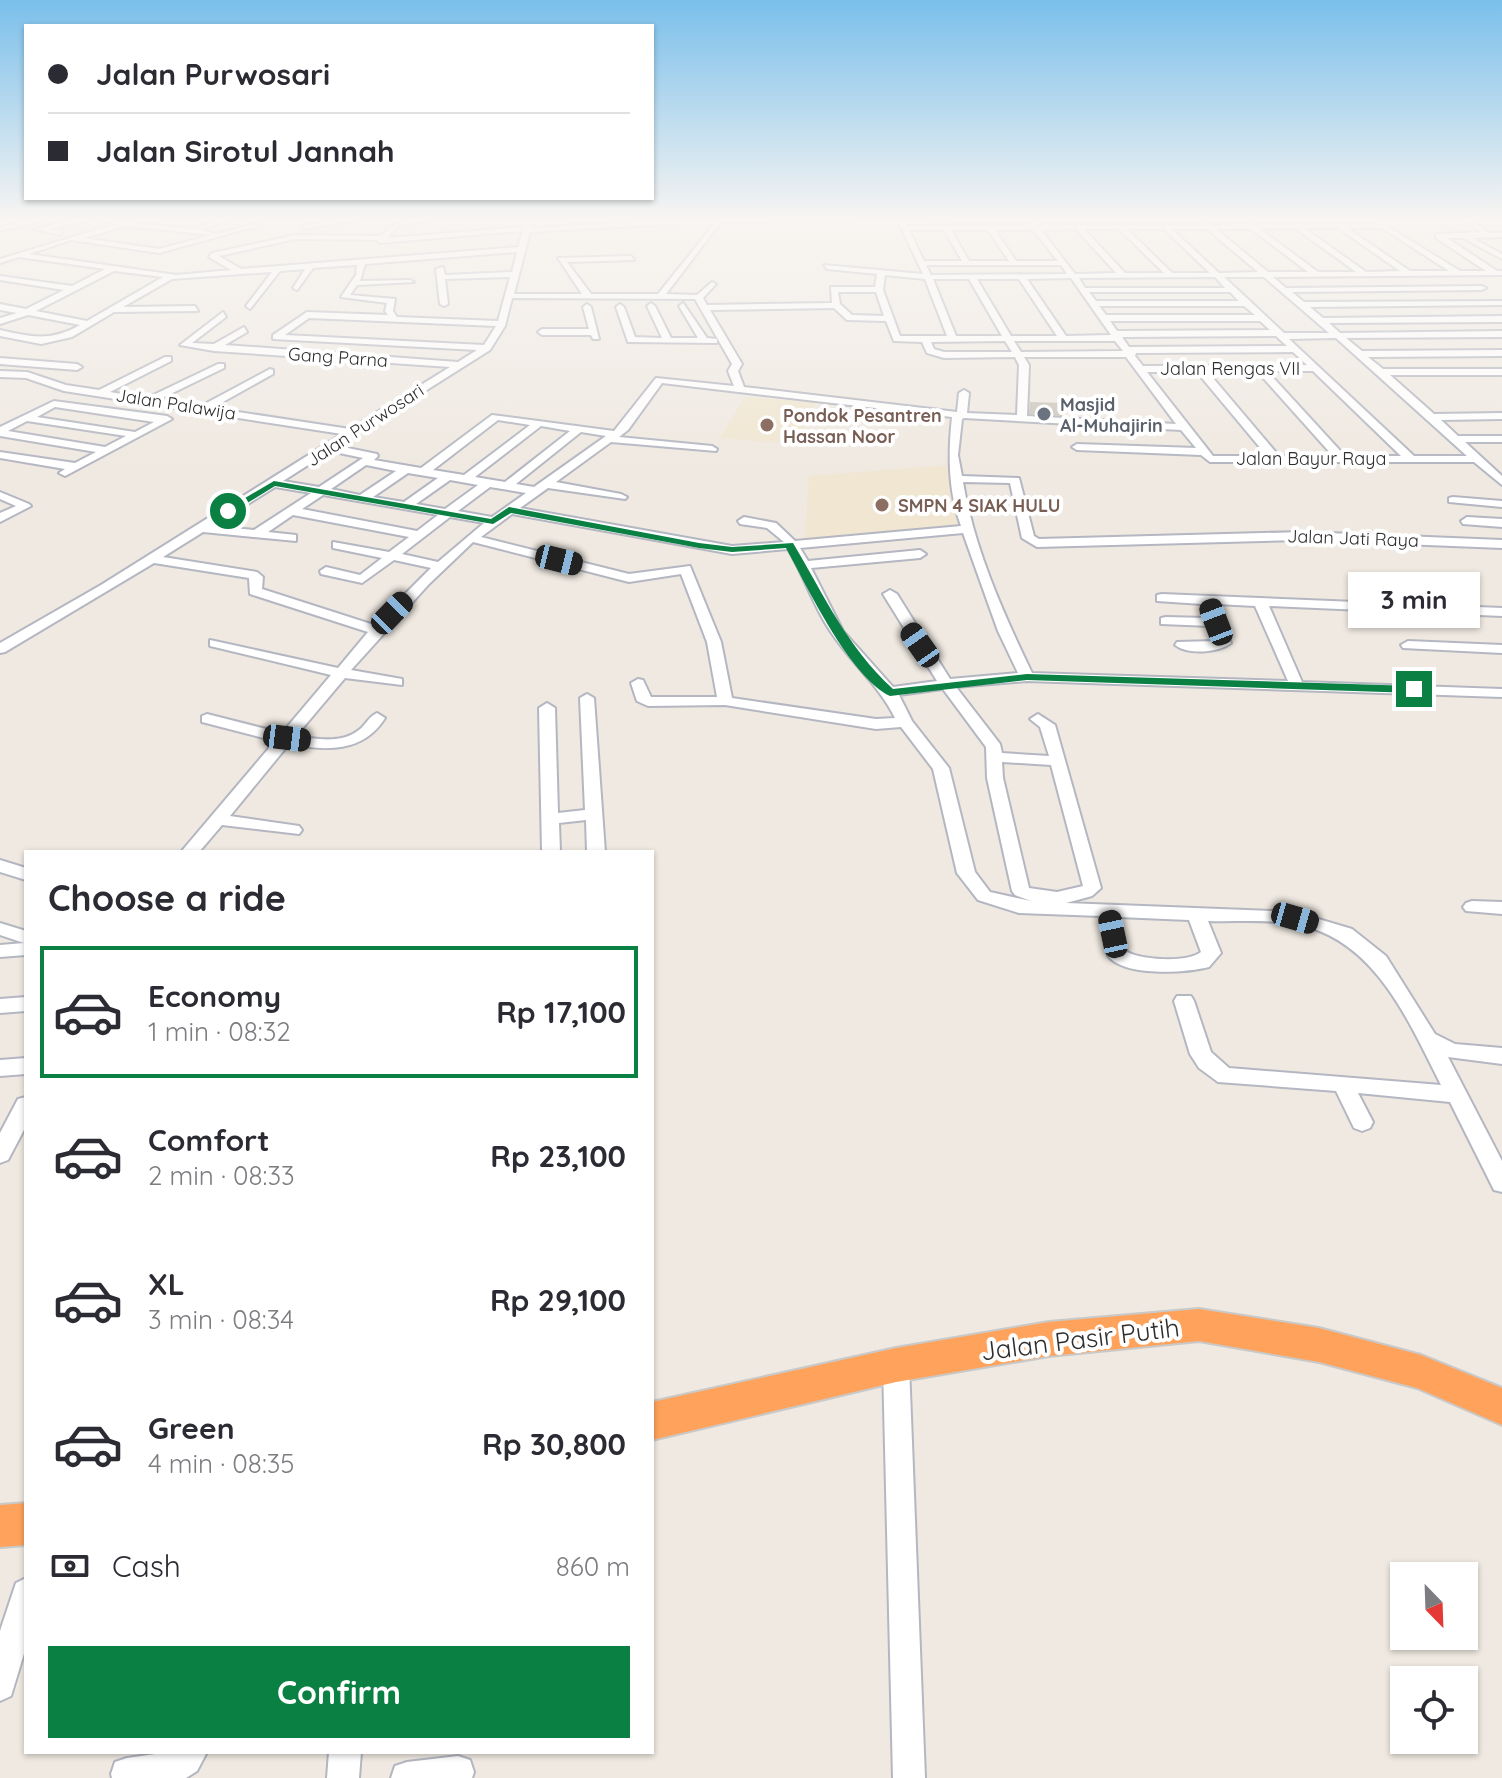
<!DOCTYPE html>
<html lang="en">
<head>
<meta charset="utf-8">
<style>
	:root { --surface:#fff; --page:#f2f2f3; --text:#2b2b33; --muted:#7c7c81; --line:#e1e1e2; --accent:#0b8043 }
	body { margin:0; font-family:Quicksand,sans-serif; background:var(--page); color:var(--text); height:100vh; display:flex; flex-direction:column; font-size:30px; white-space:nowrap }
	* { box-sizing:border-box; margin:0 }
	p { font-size:26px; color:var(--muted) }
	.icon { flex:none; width:44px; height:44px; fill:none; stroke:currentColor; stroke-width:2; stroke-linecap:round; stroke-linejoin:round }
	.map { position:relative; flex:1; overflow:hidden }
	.details { position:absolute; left:24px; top:850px; width:630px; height:904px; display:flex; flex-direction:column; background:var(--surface); border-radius:0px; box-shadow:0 2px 6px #0004 }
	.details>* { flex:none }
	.banner { position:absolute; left:24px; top:24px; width:630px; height:176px; border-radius:0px; box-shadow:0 2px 6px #0004; display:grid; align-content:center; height:176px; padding:0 24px; background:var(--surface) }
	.needle { width:52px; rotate:157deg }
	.tools { position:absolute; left:1390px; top:1562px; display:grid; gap:16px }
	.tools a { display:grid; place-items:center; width:88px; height:88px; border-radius:0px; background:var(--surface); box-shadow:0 2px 6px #0004; font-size:40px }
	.end { position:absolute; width:36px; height:36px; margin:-18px; border:10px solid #0b8043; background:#fff; box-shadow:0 0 0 4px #fff }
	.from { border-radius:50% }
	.bubble { position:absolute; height:56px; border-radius:0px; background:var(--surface); box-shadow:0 2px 6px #0004; font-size:26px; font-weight:700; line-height:56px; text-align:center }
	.car { position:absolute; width:24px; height:48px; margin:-24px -12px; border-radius:10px; box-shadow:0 0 6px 2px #0007; background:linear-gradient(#222 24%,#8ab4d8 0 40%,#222 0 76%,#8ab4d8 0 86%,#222 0) }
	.banner b { display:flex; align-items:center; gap:28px; height:76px; font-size:30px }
	.banner b+b { border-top:2px solid var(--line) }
	.banner i { width:20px; height:20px; background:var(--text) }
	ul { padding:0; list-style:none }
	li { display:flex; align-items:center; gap:24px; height:132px; margin:0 16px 12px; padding:0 8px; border:4px solid transparent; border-radius:0px }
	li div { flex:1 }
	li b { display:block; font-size:30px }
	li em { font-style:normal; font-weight:700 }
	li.on { border-color:var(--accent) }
	li>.icon { width:72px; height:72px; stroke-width:1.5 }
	h2 { padding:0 24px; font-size:36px; line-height:96px }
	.pay { display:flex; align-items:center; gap:20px; height:88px; padding:0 24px; font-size:30px }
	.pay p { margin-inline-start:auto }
	.primary-button { display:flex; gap:16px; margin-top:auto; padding:16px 24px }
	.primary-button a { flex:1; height:92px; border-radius:0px; background:var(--accent); color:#fff; font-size:32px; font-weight:700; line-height:92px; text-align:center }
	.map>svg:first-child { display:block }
</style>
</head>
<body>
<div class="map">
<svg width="1502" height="1778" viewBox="0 0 1502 1778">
	<rect width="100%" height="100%" fill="#efe9e1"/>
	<path fill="#f0e6d1" d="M745 397 755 398 816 402 797 444 720 438Z
		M950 465 962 527 805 540 809 476Z"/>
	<path fill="#cbc7bf" stroke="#cbc5ba" stroke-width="2" d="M1031 403 1061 404V415L1030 413Z"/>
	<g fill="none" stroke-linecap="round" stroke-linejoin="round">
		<g stroke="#b4b7c1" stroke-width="4">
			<path id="minor" d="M45 217 52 218 0 231V227Z
				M84 217H105L125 221 150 217 136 223 194 229 228 217H238L202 230 216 234 258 223 261 225 159 253 71 240 29 254 176 275 231 270 209 257 212 253 296 235 381 236C399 217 421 217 446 217L398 226 387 238 524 227 527 217H533L531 228 670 220V217H676L677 222 674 224 530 232 514 294H582L558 258 631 256 634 260 567 262 591 294H658L719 218 915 217 904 219 907 226 1030 225 1024 217H1031L1037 225H1203L1206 222 1211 225 1246 224 1249 222 1254 224H1375L1371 220 1374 218 1460 271H1486L1436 238V234L1481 232 1459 217H1467L1488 233H1502V237L1472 238 1502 254V259L1463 238H1447L1497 271H1502V275L1273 277 1286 288 1482 286 1486 288 1482 290 1292 292 1304 302 1502 301V305L1310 307 1323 318 1502 316V322L1329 323 1340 333 1502 331V337L1346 338 1362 351 1502 350V356L1368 357 1383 369H1502V375H1390L1434 414 1502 413V419L1441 420 1458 436H1502V442H1465L1502 476V485L1474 462H1210L1201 455 1077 450 1072 447 1077 444 1196 448 1181 430 964 418 962 419 958 455 962 476 1019 478 1034 536 1039 539 1303 532 1502 540V548L1303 540 1037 547 1022 538 1010 483 963 482C974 548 1003 613 1032 673L1288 681 1255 606 1216 604 1231 643C1218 653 1188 655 1175 645L1177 642 1216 641 1211 626 1161 624V618L1166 617 1207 618 1202 604 1157 601V595L1162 594 1502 608V616L1269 606 1302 682 1502 689V697L1027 681 956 687 1000 744 1002 753 1049 756 1040 727 1030 719 1038 714 1055 725 1101 888 1092 896 1066 903 1295 912 1352 929 1386 956 1435 1034 1455 1044 1502 1048V1064L1448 1057 1502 1161V1192L1494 1190 1450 1102 1358 1093 1373 1122 1370 1128 1362 1131 1354 1128 1336 1091 1218 1082 1199 1068 1190 1054 1174 1001 1177 996H1191L1194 1001 1211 1052 1229 1068 1441 1085C1408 1020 1374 937 1294 924 1267 919 1236 922 1208 921L1221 953 1209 967C1185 973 1125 977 1108 956L1100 916 1019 913 978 900 957 873 933 769 901 727 876 729 725 705 648 706 637 701 631 683 638 679 643 680 651 697H717L707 642 681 574 629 582 473 542 429 584 351 670 402 679V685L345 678 296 736C317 739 341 744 359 730 366 725 368 717 377 713L385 718C363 753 326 751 289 744L230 816 299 826 302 830 299 834 222 825 199 852H181L275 741 202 722V716L207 714 282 733 331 675 210 646V640L338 668 368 632 250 594 249 578 154 563 5 652 0 653V643L101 585 342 434 64 391 26 378 0 377V371L27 372 66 385 99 390 165 357H171V361L110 392 147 398 218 364H224V368L158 400 201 406 270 369 273 370V374L212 408 350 429 450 367 214 351 180 345 223 312 226 317 192 343 214 344 244 327 247 332 225 345 458 362 477 350 273 339V335L307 312 388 315 385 311 387 303 341 297 356 275 357 265 313 268 297 290 293 288 305 269 280 271 250 309 246 306 272 272 172 279 123 307 195 306 198 311 114 312 72 337 41 344 0 336V330C32 337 50 342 80 325L28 315 0 324V318L17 313 0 310V304L26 309 64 290 0 280V276L72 286 105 269 19 257 0 263V259L116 224 95 219 49 229 63 231 60 235 35 229ZM897 219 923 274 824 265 827 269 877 274 875 287H831L832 303 707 305 703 298 716 284 712 282 697 295 666 294 721 222ZM126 226 212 235 159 249 84 238ZM1295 228 1356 272H1318L1260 229ZM1304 228H1338L1400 271 1366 272ZM1347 228H1382L1449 271H1410ZM1076 229 1116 273 1075 274 1041 230ZM1084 229H1119L1164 273H1125ZM1127 229H1164L1210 273H1172ZM1172 229H1207L1258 272 1219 273ZM1216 229H1251L1308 272H1268ZM909 230H944L962 261H924ZM951 230H988L1009 261H969ZM995 230H1033L1058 261H1016ZM523 231 518 247 241 269 219 256 296 239 377 240 380 243ZM517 252 512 272 445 275 443 267 436 269 440 304 444 306 448 304 445 279 510 277 498 321 397 317 393 311 395 299 350 295 357 285 414 282 410 280 360 281 365 264ZM926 265H1061L1067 274 931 275ZM114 271 163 277 87 321 36 311ZM885 275 925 279 947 336H900L883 290ZM1215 277 1225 288H1085L1079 278ZM1224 277H1264L1329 333H1284ZM1071 278 1111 335 1066 336 1027 279ZM933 279H969L1002 336H956ZM977 279H1019L1057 336H1011ZM838 292H876L884 316 852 315 840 304ZM1089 292H1230L1239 301H1096ZM512 298 695 299 732 364 728 371 734 386 656 378 614 431 492 415 421 468 374 460 378 456 377 454 338 446 490 350 505 326ZM1099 306H1244L1255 315H1106ZM834 308 847 320 886 321 894 341 922 342 927 353 944 358 1015 357 1019 365 1017 415 967 413 969 393 964 390 959 393 957 412 744 387 738 371 742 364 710 310ZM309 318 496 326 484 345 285 335ZM1110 321H1260L1270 330 1117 331ZM1276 336 1287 346 1129 347 1122 337ZM1336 338 1467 456H1414L1289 339ZM1005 341 1012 352H944L934 349 931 342ZM1014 341H1115L1123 351 1021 352ZM1293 352 1307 365 1143 366 1135 356 1136 353ZM1024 357H1126L1176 424 1027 416 1029 365ZM1207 371H1257L1333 456H1279ZM1267 371H1313L1401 456H1345ZM1147 372H1197L1267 456H1213ZM662 383 952 417C948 455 948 490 961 526L795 541 776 523 744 517 738 521 740 524 767 528 784 542 732 546 520 508 548 488 625 499 627 497 621 494 556 482 611 442 716 451 717 449 712 446 619 437 628 430ZM498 420 530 425 464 475 433 470ZM541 426 570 431 505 482 475 477ZM581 432 606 436 534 487 516 484ZM330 451 363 458 319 487 283 481ZM366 465 396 471 360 495 331 489ZM408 473 438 478 404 502 373 497ZM450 480 478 485 445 509 416 504ZM275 487 311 493 254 530 213 526ZM490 487 526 493 492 517 458 511ZM323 495 438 515 417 531 302 509ZM512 514 732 554 788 549C804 575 813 606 831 632 851 663 879 685 895 718L876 719 732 698 721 642 690 566 629 574 481 537ZM293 515 409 537 389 552 333 542V548L382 558 360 575 326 567 320 571 321 574 362 583 394 560 431 568 374 625 262 589 263 577 257 572 163 557 203 532 296 541V535L268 532ZM450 517 484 523 438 562 402 554ZM963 533 998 631 1018 673 950 679 897 594 890 590 883 594 937 681 893 687 843 631 811 568 920 558 926 554 920 550 808 561 800 548ZM943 689 986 747 987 778 1012 891 1015 895 1031 901 990 892 975 872 949 768 912 721 899 695ZM1002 762 1051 765 1083 886 1057 892 1029 888 1003 778ZM1118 917 1189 920 1201 952C1187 963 1143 960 1127 952Z
				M350 217H405L355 220 304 229 300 227Z
				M683 303 707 338 717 339V343L628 342 616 307 620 304 624 307 635 337 662 338 647 306 651 303 655 306 671 338H698L679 306Z
				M587 304 591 307 599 339H593L591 335H542L538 332 542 329H589L583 307Z
				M0 358 77 364 82 367 77 370 0 364Z
				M54 401 167 416 172 419 65 476 59 473 65 469 0 458V452L75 463 96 452 0 436V427ZM55 407 154 422 135 432 37 417ZM27 421 126 436 105 447 8 431Z
				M0 492 29 504 31 506 0 522V513L16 506 0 499Z
				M1453 497 1502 501V507L1449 502V498Z
				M1467 517 1502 519V527L1463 524 1461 521Z
				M1408 641 1502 645V653L1403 648 1401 645Z
				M587 694 594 698 605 852H587L586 820 559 823 560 852H542L539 708 547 703 555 708 558 813 585 810 580 698Z
				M0 860 26 868V880L0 872Z
				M1472 901 1502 902V914L1466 911 1463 907 1466 903Z
				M0 923 26 931V955L0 957V945L24 943 0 935Z
				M26 997V1011L0 1013V999Z
				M26 1058V1074L0 1076V1060Z
				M26 1097V1126L8 1160 0 1163V1133L18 1099Z
				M896 1353 905 1357 909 1365 925 1778H893L883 1365 887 1357Z
				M26 1578V1647L11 1696 0 1701V1631L16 1583Z
				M169 1752H207L197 1771 186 1778H112L111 1774 115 1762 127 1758Z
				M329 1752H361L359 1778H327Z
				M458 1756 470 1760 474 1772 472 1778H391L395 1766 407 1762Z"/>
		</g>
		<g stroke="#c9c9c9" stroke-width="4">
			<path id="highway" d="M1199 1309 1319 1328 1421 1355 1502 1388V1425L1417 1388 1319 1362 1199 1341 1049 1356 896 1382 652 1440V1402L896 1348 1049 1322Z
				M26 1503V1545L0 1547V1505Z"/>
		</g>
		<use href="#minor" fill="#fff" fill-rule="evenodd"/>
		<use href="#highway" fill="#ffa35c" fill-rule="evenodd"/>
	</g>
	<linearGradient id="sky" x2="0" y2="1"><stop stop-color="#7abfeb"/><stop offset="0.47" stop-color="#f8f5f2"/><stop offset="1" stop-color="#f8f5f2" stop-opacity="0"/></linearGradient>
	<rect width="1502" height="466" fill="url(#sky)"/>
	<path fill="#0b8043" d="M274 481 491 519 509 507 699 543 732 547 793 543C824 595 847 647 893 689L1027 674 1414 686 1419 689 1414 693 1027 680 890 696C849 676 808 588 786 548L732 552 699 548 511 513 493 524 275 486 231 513 223 511Z"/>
	<circle fill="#6b7280" stroke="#fff" stroke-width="3" cx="1044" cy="414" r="8"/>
	<g fill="#8d6e63" stroke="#fff" stroke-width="3">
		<circle cx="767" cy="425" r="8"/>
		<circle cx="882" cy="505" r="8"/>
	</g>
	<g text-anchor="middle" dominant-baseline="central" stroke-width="8" stroke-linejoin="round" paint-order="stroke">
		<g font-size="18" fill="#2e2e2e" stroke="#fff">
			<text transform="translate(338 357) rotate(4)">Gang Parna</text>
			<text x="1230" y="368">Jalan Rengas VII</text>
			<text transform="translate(176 404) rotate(9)">Jalan Palawija</text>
			<text transform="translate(365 425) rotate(-33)">Jalan Purwosari</text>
			<text x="1311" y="458">Jalan Bayur Raya</text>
			<text transform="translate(1353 538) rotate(2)">Jalan Jati Raya</text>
		</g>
		<g font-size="18" font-weight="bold" fill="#5b616d" stroke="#fff" text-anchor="start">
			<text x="1060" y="404">Masjid<tspan x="1060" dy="21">Al-Muhajirin</tspan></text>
		</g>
		<g font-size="18" font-weight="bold" fill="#785e54" stroke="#fff" text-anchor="start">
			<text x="783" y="415">Pondok Pesantren<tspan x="783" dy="21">Hassan Noor</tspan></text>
			<text x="898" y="505">SMPN 4 SIAK HULU</text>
		</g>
		<g font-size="26" fill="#2e2e2e" stroke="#fff">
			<text transform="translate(1080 1339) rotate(-7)">Jalan Pasir Putih</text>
		</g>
	</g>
</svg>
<div class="tools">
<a><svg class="needle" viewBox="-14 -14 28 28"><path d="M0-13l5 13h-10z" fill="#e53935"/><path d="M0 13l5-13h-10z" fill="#7c7c81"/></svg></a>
<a><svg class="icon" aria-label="locate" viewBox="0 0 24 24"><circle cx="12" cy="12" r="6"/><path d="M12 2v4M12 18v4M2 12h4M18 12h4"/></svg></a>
</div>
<i class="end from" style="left:228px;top:511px"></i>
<i class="end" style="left:1414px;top:689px"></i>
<div class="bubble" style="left:1348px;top:572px;width:132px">3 min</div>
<i class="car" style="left:559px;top:560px;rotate:104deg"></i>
<i class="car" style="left:392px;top:613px;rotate:44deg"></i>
<i class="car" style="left:1216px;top:622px;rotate:339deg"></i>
<i class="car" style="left:920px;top:645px;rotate:325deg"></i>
<i class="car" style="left:287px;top:738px;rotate:97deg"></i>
<i class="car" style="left:1295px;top:918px;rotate:106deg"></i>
<i class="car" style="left:1113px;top:934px;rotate:348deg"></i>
<div class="banner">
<b><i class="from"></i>Jalan Purwosari</b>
<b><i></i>Jalan Sirotul Jannah</b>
</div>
<section class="details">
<h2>Choose a ride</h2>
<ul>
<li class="on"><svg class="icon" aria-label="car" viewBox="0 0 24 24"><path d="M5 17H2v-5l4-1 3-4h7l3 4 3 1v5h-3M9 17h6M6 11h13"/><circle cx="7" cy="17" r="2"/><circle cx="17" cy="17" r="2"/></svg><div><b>Economy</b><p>1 min · 08:32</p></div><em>Rp 17,100</em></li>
<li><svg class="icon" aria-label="car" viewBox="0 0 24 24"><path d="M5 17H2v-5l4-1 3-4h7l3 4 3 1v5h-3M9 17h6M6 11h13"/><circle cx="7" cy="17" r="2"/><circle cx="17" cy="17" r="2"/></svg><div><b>Comfort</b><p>2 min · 08:33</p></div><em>Rp 23,100</em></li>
<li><svg class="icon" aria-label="car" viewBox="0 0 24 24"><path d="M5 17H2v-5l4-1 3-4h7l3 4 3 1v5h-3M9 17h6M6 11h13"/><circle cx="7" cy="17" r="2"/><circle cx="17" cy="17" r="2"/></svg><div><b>XL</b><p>3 min · 08:34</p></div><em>Rp 29,100</em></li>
<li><svg class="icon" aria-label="car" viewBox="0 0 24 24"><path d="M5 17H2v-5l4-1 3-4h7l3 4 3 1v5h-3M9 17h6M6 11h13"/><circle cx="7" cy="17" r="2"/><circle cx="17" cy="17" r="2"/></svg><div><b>Green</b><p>4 min · 08:35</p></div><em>Rp 30,800</em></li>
</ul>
<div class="pay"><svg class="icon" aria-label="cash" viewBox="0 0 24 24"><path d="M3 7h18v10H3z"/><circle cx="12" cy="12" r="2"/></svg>Cash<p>860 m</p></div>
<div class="primary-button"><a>Confirm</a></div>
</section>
</div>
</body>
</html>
